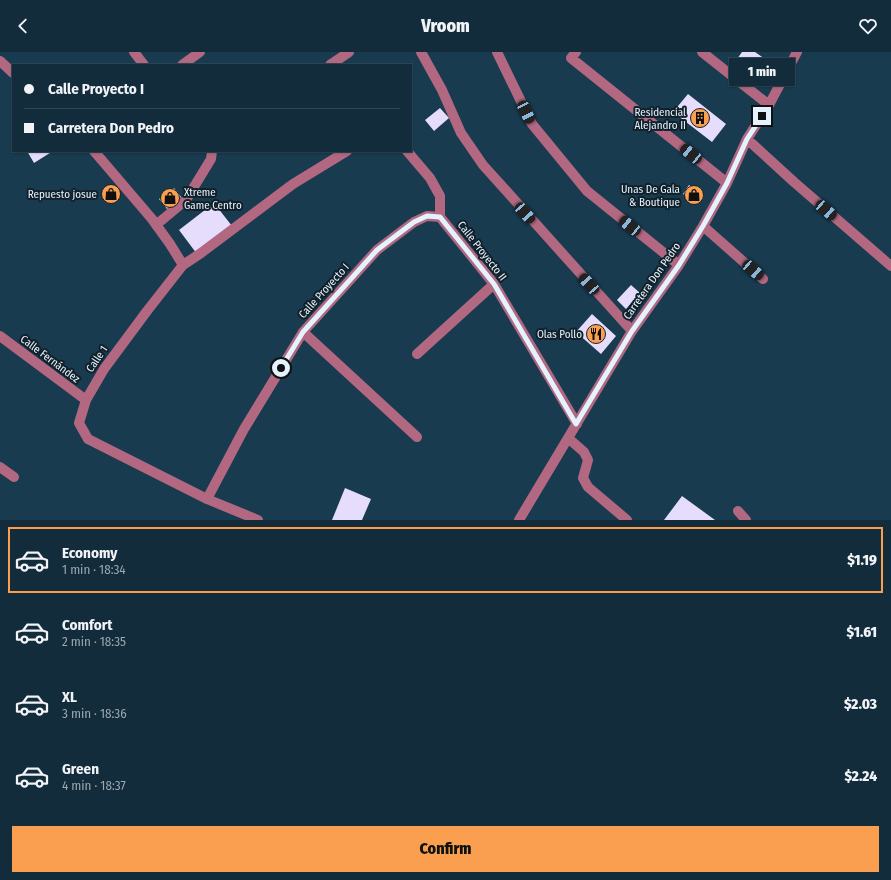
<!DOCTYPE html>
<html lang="en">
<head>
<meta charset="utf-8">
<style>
	:root { --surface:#122c3c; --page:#1f3847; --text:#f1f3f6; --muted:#9ca7af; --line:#314856; --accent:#fa9f4f }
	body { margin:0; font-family:"Fira Sans Condensed",sans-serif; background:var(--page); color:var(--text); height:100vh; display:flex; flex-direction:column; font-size:15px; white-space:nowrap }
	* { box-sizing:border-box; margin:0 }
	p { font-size:13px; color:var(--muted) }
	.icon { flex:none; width:22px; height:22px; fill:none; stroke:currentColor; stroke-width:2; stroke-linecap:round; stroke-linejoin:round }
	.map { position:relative; height:468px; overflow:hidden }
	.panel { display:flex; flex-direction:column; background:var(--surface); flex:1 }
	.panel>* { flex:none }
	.hud { position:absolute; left:12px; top:12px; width:400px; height:88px; border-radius:0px; box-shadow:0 1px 3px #0004,0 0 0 1px var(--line); display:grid; align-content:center; height:88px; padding:0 12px; background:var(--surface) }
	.end { position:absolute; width:18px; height:18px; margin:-9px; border:5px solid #e3f2fd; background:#111; box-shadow:0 0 0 2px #111 }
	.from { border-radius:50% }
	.bubble { position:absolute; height:28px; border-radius:0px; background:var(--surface); box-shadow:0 1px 3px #0004,0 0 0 1px var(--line); font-size:13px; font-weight:800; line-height:28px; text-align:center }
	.car { position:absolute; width:12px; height:24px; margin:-12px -6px; border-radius:5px; box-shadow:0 0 3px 1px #0007; background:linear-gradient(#222 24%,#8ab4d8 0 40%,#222 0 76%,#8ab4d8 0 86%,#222 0) }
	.hud b { display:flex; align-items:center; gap:14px; height:38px; font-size:15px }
	.hud b+b { border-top:1px solid var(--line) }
	.hud i { width:10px; height:10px; background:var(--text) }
	ul { padding:7px 0 0; list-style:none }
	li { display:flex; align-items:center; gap:12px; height:66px; margin:0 8px 6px; padding:0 4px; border:2px solid transparent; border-radius:0px }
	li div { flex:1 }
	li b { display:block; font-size:15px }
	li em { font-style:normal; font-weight:800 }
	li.on { border-color:var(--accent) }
	li>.icon { width:36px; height:36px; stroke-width:1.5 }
	.action { display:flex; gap:8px; margin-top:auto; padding:8px 12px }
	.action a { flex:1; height:46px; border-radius:0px; background:var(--accent); color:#111; font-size:16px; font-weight:800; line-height:46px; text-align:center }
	header { display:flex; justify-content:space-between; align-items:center; height:52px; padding:0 12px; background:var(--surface); font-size:18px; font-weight:800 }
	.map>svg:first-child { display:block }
</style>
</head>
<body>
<header><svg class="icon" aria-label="back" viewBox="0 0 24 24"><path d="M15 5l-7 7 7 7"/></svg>Vroom<svg class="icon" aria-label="heart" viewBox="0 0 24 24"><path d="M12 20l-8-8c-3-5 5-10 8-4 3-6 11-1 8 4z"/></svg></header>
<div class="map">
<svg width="891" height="468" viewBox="0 0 891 468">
	<rect width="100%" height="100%" fill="#183b50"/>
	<path fill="#e6ddfc" d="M742 0H755L765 7 756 20 737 7Z
		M688 42 726 72 712 90 673 60Z
		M440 56 449 66 434 79 425 68Z
		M27 99H53L34 111Z
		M689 133 704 144 698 152 683 142Z
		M174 136 181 145 167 157 159 147Z
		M214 151 232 174 197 202 179 178Z
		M631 233 640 241 626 257 617 248Z
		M592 262 616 284 601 302 576 280Z
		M345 436 371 447 362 468H332Z
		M682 444 715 468H664Z"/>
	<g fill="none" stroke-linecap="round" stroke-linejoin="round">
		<path stroke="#b26880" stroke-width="10" d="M134 0 144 13
			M421 0 442 38 461 81 483 113 632 279
			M497 0 532 72 587 139 679 213
			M576 0 571 6 727 131
			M702 0 769 53
			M0 9 13 21
			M182 13 200 0
			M330 13 349 0
			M747 87 794 130 891 214
			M94 99 152 167 170 192 183 213
			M407 99 430 126 440 144V165
			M440 165 494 232 577 372
			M156 173 186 148 211 107 212 99
			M703 174 763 227
			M303 280 417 385
			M0 284 86 348
			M417 302 494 232
			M568 386 584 400 588 408 583 426 588 435 627 468
			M0 415 14 425
			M207 447 244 377 303 280 377 198 414 170 427 164 440 165
			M738 459 746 468
			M258 468 207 447 88 387 79 371 86 348 104 317 147 259 183 213 201 201 293 132 347 99
			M519 468 632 279 679 213 703 174 727 131 747 87 769 53 797 0"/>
	</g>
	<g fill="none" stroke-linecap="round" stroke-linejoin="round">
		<path stroke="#e3f2fd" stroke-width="5" d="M281 316 303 280 377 198 414 170 427 164 440 165 494 232 576 372 632 279 679 213 703 174 727 131 747 87 762 64"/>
	</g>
	<defs>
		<g id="building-disc" transform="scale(1)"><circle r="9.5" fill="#fa9f4f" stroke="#12202a"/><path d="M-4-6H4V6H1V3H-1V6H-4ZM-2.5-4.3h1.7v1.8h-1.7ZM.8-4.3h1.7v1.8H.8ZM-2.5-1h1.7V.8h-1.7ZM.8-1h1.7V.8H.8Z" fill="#111"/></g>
		<g id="shop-disc" transform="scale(1)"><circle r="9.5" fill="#fa9f4f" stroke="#12202a"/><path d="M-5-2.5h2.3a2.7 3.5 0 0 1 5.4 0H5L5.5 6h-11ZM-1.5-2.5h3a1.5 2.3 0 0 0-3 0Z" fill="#111"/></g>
		<g id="restaurant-disc" transform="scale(1)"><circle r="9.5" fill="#fa9f4f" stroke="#12202a"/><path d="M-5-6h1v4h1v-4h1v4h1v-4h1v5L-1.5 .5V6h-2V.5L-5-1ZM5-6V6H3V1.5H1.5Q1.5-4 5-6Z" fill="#111"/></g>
	</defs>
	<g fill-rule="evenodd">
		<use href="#building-disc" x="700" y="66"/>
		<use href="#shop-disc" x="111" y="142"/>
		<use href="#shop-disc" x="694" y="143"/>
		<use href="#shop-disc" x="170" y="146"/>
		<use href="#restaurant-disc" x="596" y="282"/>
	</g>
	<g text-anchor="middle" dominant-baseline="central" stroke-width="4" stroke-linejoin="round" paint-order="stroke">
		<g font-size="11" fill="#e3f2fd" stroke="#12202a" text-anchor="end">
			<text x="686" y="60">Residencial<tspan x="686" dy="13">Alejandro II</tspan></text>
			<text x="680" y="137">Unas De Gala<tspan x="680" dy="13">&amp; Boutique</tspan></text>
			<text x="184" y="140" text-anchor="start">Xtreme<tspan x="184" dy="13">Game Centro</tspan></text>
			<text x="97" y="142">Repuesto josue</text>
			<text x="582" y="282">Olas Pollo</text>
		</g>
		<g font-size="11" fill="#e3f2fd" stroke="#12202a">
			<text transform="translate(482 199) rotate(52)">Calle Proyecto II</text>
			<text transform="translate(652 229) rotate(-55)">Carretera Don Pedro</text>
			<text transform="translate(324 239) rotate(-48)">Calle Proyecto I</text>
			<text transform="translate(50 307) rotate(37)">Calle Fernández</text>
			<text transform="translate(97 307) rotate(-56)">Calle 1</text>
		</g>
	</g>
</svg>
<i class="end from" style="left:281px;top:316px"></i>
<i class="end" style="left:762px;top:64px"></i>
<div class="bubble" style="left:729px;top:6px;width:66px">1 min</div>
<i class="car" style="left:526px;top:60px;rotate:154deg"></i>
<i class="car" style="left:691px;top:102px;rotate:309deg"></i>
<i class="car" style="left:826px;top:158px;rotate:131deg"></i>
<i class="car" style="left:525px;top:161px;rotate:138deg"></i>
<i class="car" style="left:630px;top:174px;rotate:309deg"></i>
<i class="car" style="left:753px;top:218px;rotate:131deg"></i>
<i class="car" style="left:589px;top:232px;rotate:318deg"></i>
<div class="hud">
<b><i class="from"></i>Calle Proyecto I</b>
<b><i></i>Carretera Don Pedro</b>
</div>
</div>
<section class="panel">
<ul>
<li class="on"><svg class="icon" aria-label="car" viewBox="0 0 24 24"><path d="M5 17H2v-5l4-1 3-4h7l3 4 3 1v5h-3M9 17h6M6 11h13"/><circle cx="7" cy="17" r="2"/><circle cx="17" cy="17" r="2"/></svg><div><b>Economy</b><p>1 min · 18:34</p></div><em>$1.19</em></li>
<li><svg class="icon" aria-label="car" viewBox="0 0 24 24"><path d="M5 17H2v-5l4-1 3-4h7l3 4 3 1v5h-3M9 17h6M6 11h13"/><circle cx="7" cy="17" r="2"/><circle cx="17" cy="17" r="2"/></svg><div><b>Comfort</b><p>2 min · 18:35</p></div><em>$1.61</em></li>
<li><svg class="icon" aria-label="car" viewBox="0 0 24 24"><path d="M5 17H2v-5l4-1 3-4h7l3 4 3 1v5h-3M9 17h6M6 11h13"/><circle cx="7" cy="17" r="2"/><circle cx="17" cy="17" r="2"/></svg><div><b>XL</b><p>3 min · 18:36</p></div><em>$2.03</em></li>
<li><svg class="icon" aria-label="car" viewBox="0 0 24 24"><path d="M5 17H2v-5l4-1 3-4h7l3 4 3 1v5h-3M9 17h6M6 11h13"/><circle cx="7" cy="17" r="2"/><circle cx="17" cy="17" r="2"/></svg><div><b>Green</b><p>4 min · 18:37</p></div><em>$2.24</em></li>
</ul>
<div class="action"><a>Confirm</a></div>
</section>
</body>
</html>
